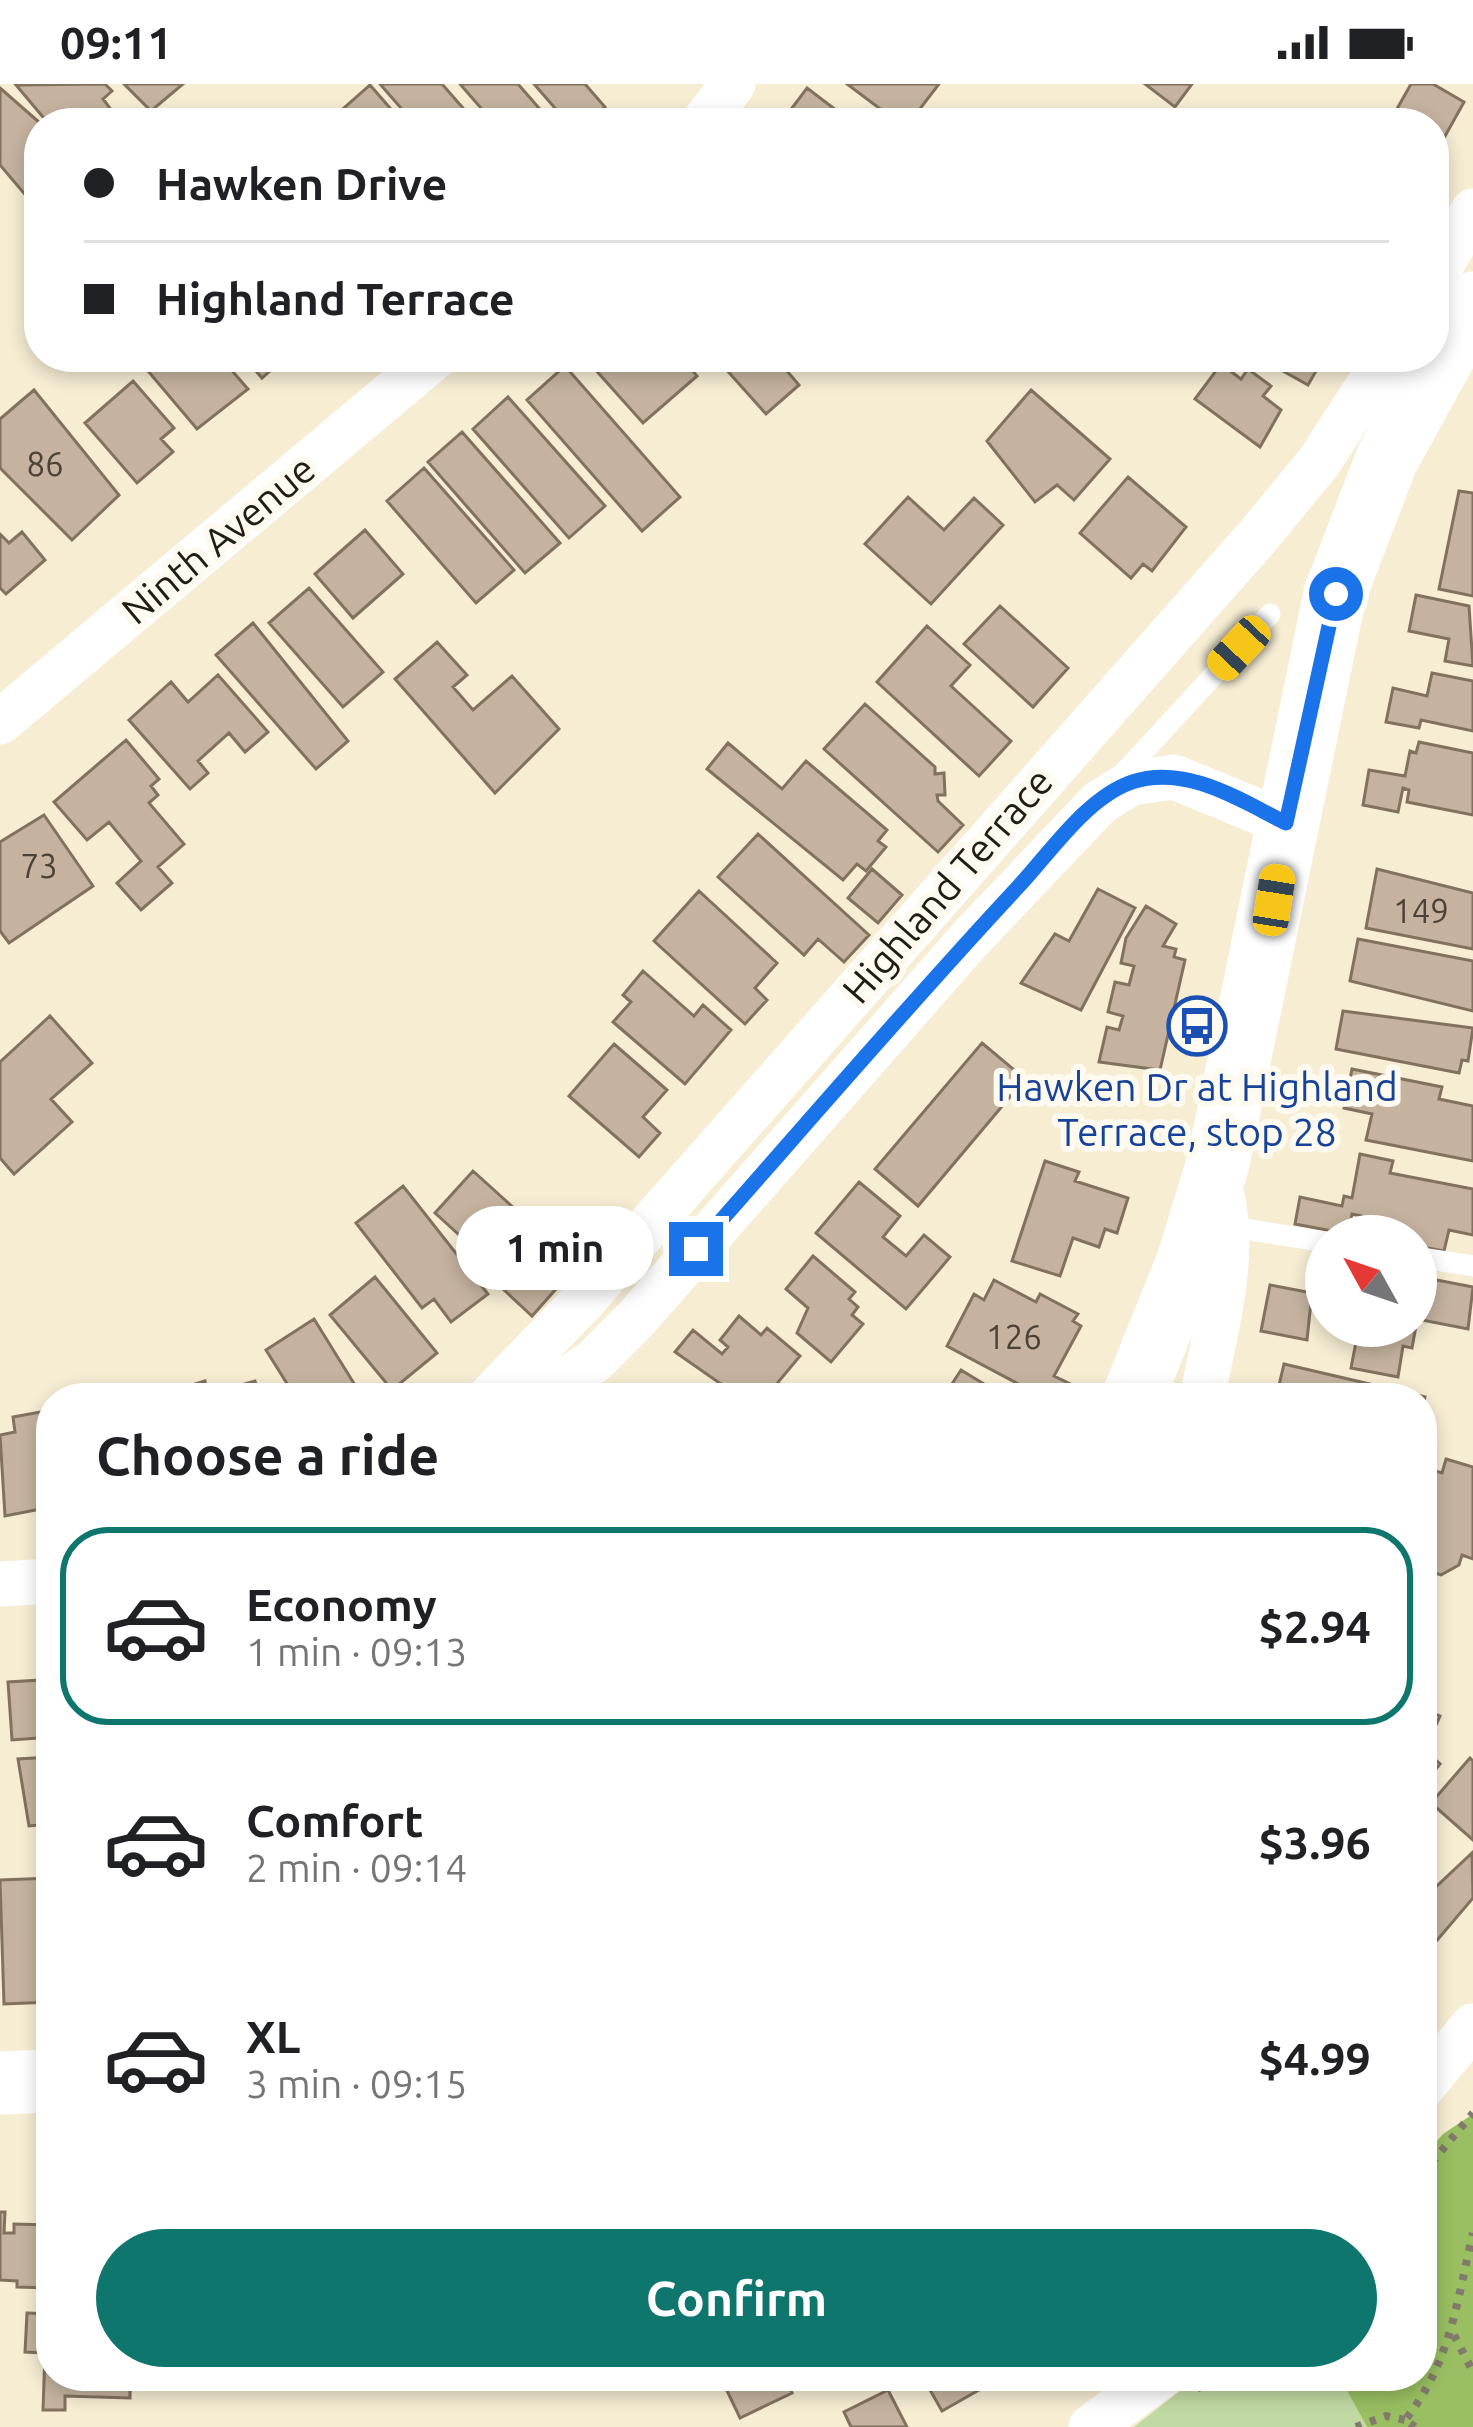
<!DOCTYPE html>
<html lang="en">
<head>
<meta charset="utf-8">
<style>
	:root { --surface:#fff; --page:#f6f6f6; --text:#202124; --muted:#757577; --line:#e0e0e0; --accent:#0f766e }
	body { margin:0; font-family:Ubuntu,sans-serif; background:var(--page); color:var(--text); height:100vh; display:flex; flex-direction:column; font-size:45px; white-space:nowrap }
	* { box-sizing:border-box; margin:0 }
	p { font-size:39px; color:var(--muted) }
	.icon { flex:none; width:66px; height:66px; fill:none; stroke:currentColor; stroke-width:2; stroke-linecap:round; stroke-linejoin:round }
	.map { position:relative; flex:1; overflow:hidden }
	.side { position:absolute; left:36px; top:1299px; width:1401px; height:1008px; display:flex; flex-direction:column; background:var(--surface); border-radius:48px; box-shadow:0 6px 18px #0003 }
	.side>* { flex:none }
	.hud { position:absolute; left:24px; top:24px; width:1425px; height:264px; border-radius:48px; box-shadow:0 6px 18px #0003; display:grid; align-content:center; height:264px; padding:0 60px; background:var(--surface) }
	.needle { width:78px; rotate:310deg }
	.tools { position:absolute; left:1305px; top:1131px; display:grid; gap:24px }
	.tools a { display:grid; place-items:center; width:132px; height:132px; border-radius:50%; background:var(--surface); box-shadow:0 6px 18px #0003; font-size:60px }
	.end { position:absolute; width:54px; height:54px; margin:-27px; border:15px solid #1a73e8; background:#fff; box-shadow:0 0 0 6px #fff }
	.from { border-radius:50% }
	.bubble { position:absolute; height:84px; border-radius:42px; background:var(--surface); box-shadow:0 6px 18px #0003; font-size:39px; font-weight:700; line-height:84px; text-align:center }
	.car { position:absolute; width:36px; height:72px; margin:-36px -18px; border-radius:15px; box-shadow:0 0 9px 3px #0007; background:linear-gradient(#f5c518 24%,#345 0 40%,#f5c518 0 76%,#345 0 86%,#f5c518 0) }
	.hud b { display:flex; align-items:center; gap:42px; height:114px; font-size:45px }
	.hud b+b { border-top:3px solid var(--line) }
	.hud i { width:30px; height:30px; background:var(--text) }
	ul { padding:0; list-style:none }
	li { display:flex; align-items:center; gap:36px; height:198px; margin:0 24px 18px; padding:0 36px; border:6px solid transparent; border-radius:48px }
	li div { flex:1 }
	li b { display:block; font-size:45px }
	li em { font-style:normal; font-weight:700 }
	li.on { border-color:var(--accent) }
	li>.icon { width:108px; height:108px; stroke-width:1.5 }
	h2 { padding:0 60px; font-size:54px; line-height:144px }
	.cta { display:flex; gap:24px; margin-top:auto; padding:24px 60px }
	.cta a { flex:1; height:138px; border-radius:72px; background:var(--accent); color:#fff; font-size:48px; font-weight:700; line-height:138px; text-align:center }
	.status { display:flex; justify-content:space-between; align-items:center; height:84px; padding:0 60px; background:var(--surface); direction:ltr }
	.status svg { height:33px; fill:currentColor }
	.map>svg:first-child { display:block }
</style>
</head>
<body>
<div class="status"><b>09:11</b><svg viewBox="0 0 49 12"><path d="M0 12V9h3v3zM5 12V6h3v6zM10 12V3h3v9zM15 12V0h3v12zM26 1h20v11H26zM47 4h2v5h-2z"/></svg></div>
<div class="map">
<svg width="1473" height="2343" viewBox="0 0 1473 2343">
	<rect width="100%" height="100%" fill="#f6edd3"/>
	<path fill="#c1d9a2" d="M1199 2292H1339L1367 2343H1134Z"/>
	<path fill="#99bf62" d="M1473 2030V2343H1367L1339 2292H1422V2074L1443 2050Z"/>
	<path fill="#c5b39f" stroke="#82715f" stroke-width="3" d="M105 0 112 7 103 15 121 39H48L16 1Z
		M124 0H183L151 27Z
		M380 0H442L476 39H414Z
		M460 0H518L552 39H494Z
		M534 0H585L605 23 586 39H568Z
		M847 0H939L909 39H899Z
		M1145 0H1192L1175 23Z
		M1411 0H1433L1464 18 1434 72V39H1389Z
		M370 1 403 39H341L335 32Z
		M0 4 40 39 39 127 0 81Z
		M807 4 853 39H773L781 28 786 32Z
		M220 273 248 305 197 345 137 274Z
		M244 273H301L288 284 281 277 262 294Z
		M584 273H681L697 292 643 339Z
		M715 273H775L799 301 766 330Z
		M1258 273H1353L1346 286 1324 273 1308 301Z
		M1221 280 1241 295 1248 285 1271 302 1263 312 1281 326 1260 363 1195 315Z
		M565 282 680 413 642 447 527 316Z
		M133 297 174 344 161 355 173 368 137 399 85 339Z
		M34 306 119 411 72 456 0 384V335Z
		M1031 306 1110 375 1074 416 1057 401 1035 418 987 357Z
		M508 313 605 422 569 454 473 345Z
		M462 348 560 459 525 489 428 378Z
		M424 384 514 486 476 519 387 417Z
		M1128 393 1186 443 1152 487 1143 480 1131 494 1080 449Z
		M1459 407 1473 409V512L1439 505Z
		M908 413 944 446 974 414 1003 441 931 520 865 460Z
		M365 446 403 490 353 534 315 490Z
		M22 448 45 476 6 510 0 504V450L9 459Z
		M309 504 383 588 343 623 269 539Z
		M1416 511 1469 522 1473 582 1445 577 1449 555 1409 547Z
		M1000 522 1068 584 1033 623 964 560Z
		M253 539 348 657 316 685 216 571Z
		M927 542 970 581 951 602 1011 657 979 692 877 598Z
		M437 558 467 591 453 603 473 626 512 592 559 645 495 709 395 595Z
		M1432 589 1473 597V647L1421 636 1419 644 1386 638 1393 604 1427 612Z
		M218 591 268 648 245 668 229 649 198 677 208 689 190 705 129 636 171 598 188 618Z
		M865 620 935 683V690L944 689 945 711H937L938 717 963 741 938 768 824 665Z
		M126 656 159 695 151 702 158 711 149 719 184 760 158 783 172 799 141 826 117 799 141 777 109 738 87 756 54 718Z
		M1419 658 1473 669V731L1407 718 1409 706 1403 704 1398 728 1363 721 1369 686 1405 692 1410 667 1416 669Z
		M728 659 782 705 806 677 887 746 878 757 886 763 866 787 857 780 843 796 707 685Z
		M44 731 93 802 9 859 0 847V758Z
		M758 750 869 851 844 878 818 855 804 871 718 793Z
		M872 785 902 811 878 839 848 814Z
		M1377 785 1473 809V865L1366 844Z
		M1098 805 1135 824 1081 926 1021 899 1055 850 1069 857Z
		M699 807 777 879 755 904 767 916 745 940 654 857Z
		M1146 822 1176 840 1163 862 1176 865 1174 873 1185 876 1160 986 1099 978 1107 943 1119 946 1123 932 1108 928 1115 898 1129 901 1134 882 1121 879 1126 854Z
		M1358 855 1473 877V927L1350 897Z
		M643 887 694 932 703 921 731 946 685 1000 613 938 631 918 623 911Z
		M1343 927 1473 944 1468 977 1462 976 1459 989 1336 965Z
		M50 932 92 979 51 1015 72 1038 14 1090 0 1074V978Z
		M982 959 1025 995 918 1122 875 1085Z
		M614 960 667 1006 643 1033 660 1049 639 1073 569 1012Z
		M1352 985 1442 1003 1439 1015 1473 1022V1077L1366 1056 1372 1030 1344 1024Z
		M1360 1070 1393 1077 1390 1089 1473 1105V1151L1449 1146 1444 1167 1416 1162V1152L1357 1150 1361 1132 1352 1130 1348 1150 1295 1140 1300 1113 1342 1122 1344 1112 1352 1114Z
		M1045 1077 1079 1088 1075 1097 1128 1114 1117 1149 1105 1145 1099 1163 1073 1154 1060 1192 1012 1177Z
		M473 1087 557 1163 536 1186 556 1205 532 1232 504 1206 511 1198 435 1129Z
		M859 1098 900 1132 883 1153 906 1172 924 1151 950 1173 906 1225 816 1149Z
		M403 1102 488 1210 451 1238 434 1215 422 1224 356 1139Z
		M813 1172 855 1208 849 1215 858 1223 852 1231 863 1240 831 1278 797 1249 808 1224 786 1205Z
		M1416 1192 1473 1203 1468 1245 1417 1235 1416 1240Z
		M375 1193 437 1269 392 1306 330 1231Z
		M994 1196 1036 1218 1040 1210 1078 1230 1073 1237 1081 1242 1054 1292 1085 1307 1082 1314 1043 1313 947 1262 974 1210 984 1216Z
		M1270 1201 1312 1209 1307 1256 1261 1247Z
		M739 1232 761 1251 767 1244 800 1272 769 1309 775 1314H741L675 1268 693 1246 722 1270 728 1263 720 1256Z
		M314 1235 363 1314H296L266 1266Z
		M1350 1242H1416L1412 1264 1403 1262 1398 1293 1351 1284 1357 1253 1348 1252Z
		M1284 1280 1425 1313 1422 1327V1314H1276Z
		M961 1286 1007 1314H943Z
		M205 1297 208 1310 255 1297 260 1314H150Z
		M46 1327 51 1423 5 1432 0 1351 15 1348 13 1333Z
		M1446 1375 1473 1383V1475L1462 1471 1459 1481 1441 1491 1422 1485V1452L1430 1428 1422 1425V1383L1442 1389Z
		M41 1586H51V1653L12 1656 8 1598 41 1596Z
		M1422 1624 1440 1632 1425 1666 1440 1680 1422 1702Z
		M51 1673V1740L29 1742 18 1675Z
		M1470 1674 1473 1677V1756L1431 1719Z
		M1472 1769 1473 1814 1422 1874V1816Z
		M51 1794V1918L4 1920 0 1796Z
		M0 2128H5L4 2149H14V2140L51 2141V2204L17 2203V2197L0 2196Z
		M27 2229 51 2230V2292H130V2314L65 2312V2326H43L45 2269 25 2268Z
		M720 2292H785L792 2309 740 2334Z
		M922 2292H971L979 2306 942 2327Z
		M888 2306 907 2343H851L844 2328Z"/>
	<g fill="none" stroke-linecap="round" stroke-linejoin="round">
		<path stroke="#827b6b" stroke-width="8" stroke-dasharray="6 9" stroke-linecap="butt" d="M1422 2090 1473 2029
			M1454 2251 1473 2288
			M1197 2305 1215 2292
			M1356 2343 1386 2332 1405 2336
			M1415 2343 1405 2336C1450 2280 1457 2217 1473 2149"/>
		<path stroke="#fff" stroke-width="21" d="M1119 694 1270 530
			M1226 1142 1326 1158
			M1416 1173 1473 1182"/>
		<path stroke="#fff" stroke-width="45" d="M703 39 733 0
			M1434 193 1473 127
			M0 638 435 273
			M489 1314 583 1217 1258 452 1319 378 1387 273
			M541 1314 594 1277 635 1236 970 855 1100 718 1131 699 1174 693 1286 739
			M1202 1314C1214 1253 1237 1174 1222 1112
			M0 1500 51 1497
			M1422 2003 1473 1942
			M1091 2343 1161 2292"/>
		<path stroke="#fff" stroke-width="63" d="M1133 1314 1188 1177 1218 1079 1335 510 1387 375 1473 219
			M0 1999 51 1997"/>
	</g>
	<g fill="none" stroke-linecap="round" stroke-linejoin="round">
		<path stroke="#1a73e8" stroke-width="15" d="M696 1165C803 1044 908 921 1018 803 1050 769 1086 714 1132 698 1186 680 1240 716 1286 739L1336 510"/>
	</g>
	<defs>
		<g id="bus-ring" transform="scale(3)"><circle r="9.5" fill="#fefaf0" stroke="#1a4fb4" stroke-width="1.5"/><path d="M-5-6H5V4H4V6H2V4H-2V6H-4V4H-5ZM-3.5-4V0h7V-4ZM-3.5 1.2v1.5H-2V1.2ZM2 1.2v1.5H3.5V1.2Z" fill="#1a4fb4"/></g>
	</defs>
	<g fill-rule="evenodd">
		<use href="#bus-ring" x="1197" y="942"/>
	</g>
	<g text-anchor="middle" dominant-baseline="central" stroke-width="12" stroke-linejoin="round" paint-order="stroke">
		<g font-size="33" fill="#4a4237">
			<text x="45" y="379">86</text>
			<text x="39" y="781">73</text>
			<text x="1421" y="826">149</text>
			<text x="1014" y="1252">126</text>
		</g>
		<g font-size="39" fill="#211d14" stroke="#fefaf0">
			<text transform="translate(218 455) rotate(-40)">Ninth Avenue</text>
			<text transform="translate(947 801) rotate(-49)">Highland Terrace</text>
		</g>
		<g font-size="39" fill="#164399" stroke="#fefaf0">
			<text x="1197" y="1002">Hawken Dr at Highland<tspan x="1197" dy="45">Terrace, stop 28</tspan></text>
		</g>
	</g>
</svg>
<div class="tools">
<a><svg class="needle" viewBox="-14 -14 28 28"><path d="M0-13l5 13h-10z" fill="#e53935"/><path d="M0 13l5-13h-10z" fill="#757577"/></svg></a>
</div>
<i class="end from" style="left:1336px;top:510px"></i>
<i class="end" style="left:696px;top:1165px"></i>
<div class="bubble" style="left:456px;top:1122px;width:198px">1 min</div>
<i class="car" style="left:1239px;top:564px;rotate:223deg"></i>
<i class="car" style="left:1274px;top:816px;rotate:9deg"></i>
<div class="hud">
<b><i class="from"></i>Hawken Drive</b>
<b><i></i>Highland Terrace</b>
</div>
<section class="side">
<h2>Choose a ride</h2>
<ul>
<li class="on"><svg class="icon" aria-label="car" viewBox="0 0 24 24"><path d="M5 17H2v-5l4-1 3-4h7l3 4 3 1v5h-3M9 17h6M6 11h13"/><circle cx="7" cy="17" r="2"/><circle cx="17" cy="17" r="2"/></svg><div><b>Economy</b><p>1 min · 09:13</p></div><em>$2.94</em></li>
<li><svg class="icon" aria-label="car" viewBox="0 0 24 24"><path d="M5 17H2v-5l4-1 3-4h7l3 4 3 1v5h-3M9 17h6M6 11h13"/><circle cx="7" cy="17" r="2"/><circle cx="17" cy="17" r="2"/></svg><div><b>Comfort</b><p>2 min · 09:14</p></div><em>$3.96</em></li>
<li><svg class="icon" aria-label="car" viewBox="0 0 24 24"><path d="M5 17H2v-5l4-1 3-4h7l3 4 3 1v5h-3M9 17h6M6 11h13"/><circle cx="7" cy="17" r="2"/><circle cx="17" cy="17" r="2"/></svg><div><b>XL</b><p>3 min · 09:15</p></div><em>$4.99</em></li>
</ul>
<div class="cta"><a>Confirm</a></div>
</section>
</div>
</body>
</html>
